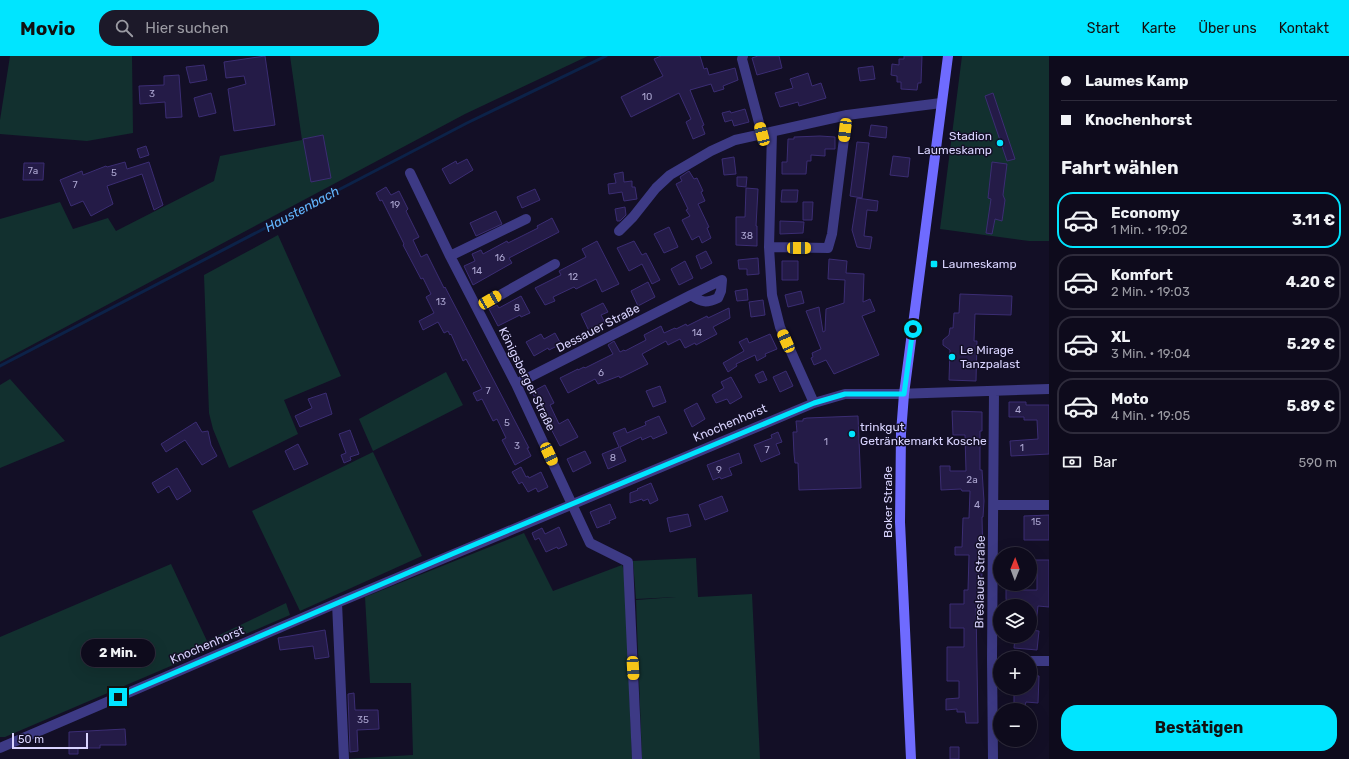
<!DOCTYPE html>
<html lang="de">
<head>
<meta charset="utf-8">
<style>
	:root { --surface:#0e0b1c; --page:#1c1929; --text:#f1f3f6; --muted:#9b9ba3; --line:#2e2b3b; --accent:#00e5ff }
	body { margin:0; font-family:Rubik,sans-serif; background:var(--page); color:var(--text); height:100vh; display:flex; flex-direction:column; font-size:15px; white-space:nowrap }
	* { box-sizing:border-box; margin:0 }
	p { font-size:13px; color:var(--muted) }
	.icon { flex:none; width:22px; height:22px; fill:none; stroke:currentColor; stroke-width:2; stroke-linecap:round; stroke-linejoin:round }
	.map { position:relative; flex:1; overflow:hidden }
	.panel { display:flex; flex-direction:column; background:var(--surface); width:300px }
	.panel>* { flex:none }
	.hud { display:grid; align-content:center; height:88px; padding:0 12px; background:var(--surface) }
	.needle { width:26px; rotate:1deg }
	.controls { position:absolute; left:993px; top:491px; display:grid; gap:8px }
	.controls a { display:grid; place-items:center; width:44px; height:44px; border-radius:50%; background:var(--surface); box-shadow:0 4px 16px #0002,0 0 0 1px var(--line); font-size:20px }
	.scale { position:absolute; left:12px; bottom:10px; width:76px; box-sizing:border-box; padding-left:4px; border:2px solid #d9d4ff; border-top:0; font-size:11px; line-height:14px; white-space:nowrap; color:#d9d4ff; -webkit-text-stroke:3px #130f26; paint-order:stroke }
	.end { position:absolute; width:18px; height:18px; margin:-9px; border:5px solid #00e5ff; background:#111; box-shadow:0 0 0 2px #111 }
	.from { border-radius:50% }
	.bubble { position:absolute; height:28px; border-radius:14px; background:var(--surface); box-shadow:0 4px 16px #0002,0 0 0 1px var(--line); font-size:13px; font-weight:700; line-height:28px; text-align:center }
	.car { position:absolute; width:12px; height:24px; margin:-12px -6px; border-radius:5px; box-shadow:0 0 3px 1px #0007; background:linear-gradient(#f5c518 24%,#345 0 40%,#f5c518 0 76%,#345 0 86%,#f5c518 0) }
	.hud b { display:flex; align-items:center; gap:14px; height:38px; font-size:15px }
	.hud b+b { border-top:1px solid var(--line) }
	.hud i { width:10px; height:10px; background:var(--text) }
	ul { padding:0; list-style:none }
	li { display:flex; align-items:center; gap:12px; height:56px; margin:0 8px 6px; padding:0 4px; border:2px solid var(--line); border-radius:16px }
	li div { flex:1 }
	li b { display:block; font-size:15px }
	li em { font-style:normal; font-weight:700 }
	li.current { border-color:var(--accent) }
	li>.icon { width:36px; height:36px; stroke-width:1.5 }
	h2 { padding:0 12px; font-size:18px; line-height:48px }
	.pay { display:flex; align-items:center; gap:10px; height:44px; padding:0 12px; font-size:15px }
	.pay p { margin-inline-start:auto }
	.cta { display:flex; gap:8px; margin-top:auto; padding:8px 12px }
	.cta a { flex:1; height:46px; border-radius:16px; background:var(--accent); color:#111; font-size:16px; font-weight:700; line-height:46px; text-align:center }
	header { display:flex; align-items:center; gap:24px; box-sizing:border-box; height:56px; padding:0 20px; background:var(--accent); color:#111 }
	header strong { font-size:19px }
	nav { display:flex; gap:22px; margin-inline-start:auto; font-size:14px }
	.search { width:280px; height:36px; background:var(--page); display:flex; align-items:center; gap:10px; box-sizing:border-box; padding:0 14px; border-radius:16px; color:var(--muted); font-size:15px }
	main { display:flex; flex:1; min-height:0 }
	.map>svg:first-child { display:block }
</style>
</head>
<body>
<header>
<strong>Movio</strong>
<div class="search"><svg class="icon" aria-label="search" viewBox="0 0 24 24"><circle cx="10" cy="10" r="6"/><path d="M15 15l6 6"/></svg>Hier suchen</div>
<nav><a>Start</a><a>Karte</a><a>Über uns</a><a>Kontakt</a></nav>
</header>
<main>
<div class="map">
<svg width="1049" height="703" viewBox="0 0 1049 703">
	<rect width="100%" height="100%" fill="#130f26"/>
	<path fill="#12302f" d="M10 0H132L133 77 87 85 0 78V64Z
		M290 0H588L465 58 0 306V163L60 146 73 173 108 162 116 175 214 125 220 100 302 84Z
		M962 0H1049V185H1029L940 173Z
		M278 179 341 320 284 344 298 378 229 412 213 373 209 357 204 219Z
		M446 316 463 349 373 395 359 363Z
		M10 323 65 385 0 412V329Z
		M373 396 422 500 300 555 252 455Z
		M524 477 553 535 622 509 625 518 632 703H346L413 699 411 627H370L365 541Z
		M696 502 698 541 752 538 760 703H642L636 544 676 541 636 543 633 505Z
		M171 508 207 585 286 547 290 559 5 681H0V581Z"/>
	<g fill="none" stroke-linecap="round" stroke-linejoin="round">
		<path stroke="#0c2248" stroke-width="3" d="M0 310 467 67 606 0"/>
	</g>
	<path fill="#241b47" stroke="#3b2d73" d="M265 0 275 69 234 75 228 33 246 28 244 20 226 22 224 6Z
		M661 0H700L704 13 707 12 709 19 735 12 738 24 723 30 724 33 714 36 711 28 690 34 704 69 702 70 705 78 693 83 686 66 691 63 679 37 631 61 621 41 663 20 654 3Z
		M758 0H779L782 12 757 19 752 2Z
		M904 0H922L921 27H918L917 34 901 33V26H897V20L891 19 892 8 899 9V3H904Z
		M204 9 207 24 190 27 186 11Z
		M873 10 875 23 860 25 858 12Z
		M808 17 812 30 821 27 826 42 799 50 798 46 780 51 775 37 793 32 790 23Z
		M179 19 182 61 166 62 165 46 140 48 139 30 164 29V20Z
		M211 37 216 57 199 61 194 42Z
		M993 37 1015 103 1007 105 985 40Z
		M745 53 749 66 734 70 732 64 725 66 722 57 730 55 731 57Z
		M871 69 887 71 886 82 869 80Z
		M323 79 331 122 311 126 303 83Z
		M820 80 835 81V93H825V100L811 99V105H807L806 118H782V106H787L788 83H794V81Z
		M857 86 869 87 862 142 850 140Z
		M146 90 149 99 140 102 137 93Z
		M893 100 910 102 908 121 890 119Z
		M734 101 736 118 724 119 722 103Z
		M467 103 473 114 450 128 442 113 456 105 457 108Z
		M125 106 127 113 149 106 163 149 154 154 142 118 107 130 113 148 91 160 83 145 71 150 60 124 82 115 83 119 106 110 107 111Z
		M992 106 1007 108 1003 139 1005 144 1002 165 995 163 992 178 986 177 991 143 988 142Z
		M24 107H44L43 124H23Z
		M689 115 694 123 697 122 703 135 701 136 705 145 698 148 709 171 707 172 711 182 702 187 699 180 692 184 682 164 690 160 686 154 688 153 676 128 682 125 680 121Z
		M623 116 624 126 632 125V131H635L637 143 624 145 622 136 609 138 608 128 616 127 614 118Z
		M737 121H747L746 131 737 130Z
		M386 131 391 139 399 135 408 153 406 155 419 181 413 184 421 201 427 198 444 232 445 231 529 392H527L531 400 515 409 502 384 506 382 497 363 493 365 482 343 477 345 473 337 482 333 466 303 463 305 451 278 450 279 448 275 444 277 438 266 423 274 419 265 434 257 426 241 431 238 423 222 421 223 403 189 404 188 382 144 380 145 376 137Z
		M746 132 758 133 756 170H757V190L736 189V161H745Z
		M535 133 540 144 522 152 517 141Z
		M782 134H798L797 146H781Z
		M857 142 878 145 877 155 867 154 864 180 872 181 870 193 857 191 852 174Z
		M803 146H813L812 164H803Z
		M625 151 626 159 620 165H617L615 153Z
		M496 155 502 168 476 180 470 167Z
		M552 162 559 176 509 202 512 207 473 229 464 210 475 205 472 198 481 194 483 198 507 185 508 187 538 172 537 170Z
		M780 165 804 166 803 177 780 178Z
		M669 171 678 191 664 197 654 178Z
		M597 185 619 228 602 236 596 223 576 233 574 231 553 241 555 245 545 249 535 232 561 219 559 215 586 201 582 193Z
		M634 185 642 199 646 197 660 224 652 228 642 208 629 215 617 192Z
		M706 195 712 207 701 213 696 200Z
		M758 202 759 218 747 219V213H739L738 204Z
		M829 203 847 205 846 217 864 218 863 246 870 243 875 255 862 260 879 299 834 318 826 304 814 309 811 302 813 301 812 297 821 293 806 255 819 251 823 276 825 275 826 253 844 247 845 224 828 223Z
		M685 205 693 222 679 229 671 213Z
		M782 205H798V224H782Z
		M648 226 655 241 638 250 631 235Z
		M747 233 748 244 737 245 735 235Z
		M801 235 804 247 788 251 785 239Z
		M960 238 1012 240 1011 259 975 258 974 285H977L976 325 949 324 950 294 943 289V284L949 279 950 272H953L954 257H959Z
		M521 240 530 257 521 261 520 259 498 270 489 253 497 249 499 252Z
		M763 244 765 259 751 261 749 246Z
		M603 247 608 256 601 259 605 267 589 275 581 258Z
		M729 252 730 262 713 271 717 278 696 289 695 287 685 292 680 283 668 289 666 285 642 298 648 308 620 322 619 320 598 328 595 323 568 337 560 322 578 313V314L584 311 585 312 613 298 608 289 614 285 620 296 624 294 625 295 646 284 644 279 661 270 664 277 675 272 676 273 686 268 687 270 707 260 708 262Z
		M555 277 561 288 549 294 548 292 534 300 526 286 541 278 544 283Z
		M770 278 777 293 765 298 766 300 757 305 755 299 736 308 737 310 728 316 723 307 744 295 739 286 747 282 749 287Z
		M763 315 767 324 759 327 755 319Z
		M786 315 793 330 780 336 773 321Z
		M731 321 742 341 730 348 727 343 716 347 712 339 724 332 721 326Z
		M545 329 554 347 550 349 559 368 568 363 578 381 560 390 532 336Z
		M660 330 666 346 653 351 646 335Z
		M326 337 332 358 300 371 295 360 312 352 308 343Z
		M1009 346H1026V349H1049V398L1011 400 1010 385 1038 383 1037 364H1024V361H1009Z
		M697 347 705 363 692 371 684 354Z
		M952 355 982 356V375H980V414H982L984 445 983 461H982L983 504 981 530 982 552H976L978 667H966L965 656H957V653L946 654V643L959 642V625H947V591H964V572H950V548H964V534H968L969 499H955V491H962L963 462H969L970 435H962L961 433 941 434 940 410H950V415H966L965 379H953Z
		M659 360 667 377 653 383 651 380 642 384 641 381 620 391 626 405 608 413 602 398 619 391 613 377 625 372 627 377 646 369 645 366Z
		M858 360 861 432 799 434 798 407H795L794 398 793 376H797L796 365H803V363L807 362Z
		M196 366 202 376 208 375 211 389 217 400 202 409 185 384 166 396 161 388Z
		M350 374 359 398 350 401 351 404 344 407 341 399 346 397 339 378Z
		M778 376 782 386 776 388 780 398 761 406 754 389 772 382 771 379Z
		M298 388 308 408 294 414 285 395Z
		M585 395 591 407 573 416 567 403Z
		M739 397 742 407 729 412 732 419 721 423 720 421 713 424 707 409Z
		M521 411 526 421 528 420 529 422 541 416 548 431 538 436 536 432 528 436 522 426 519 428 512 416Z
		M177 412 191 435 177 444 169 430 158 437 152 427Z
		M651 427 658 444 650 448 648 443 643 445 642 443 630 447V437L638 434 637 433Z
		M722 440 728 455 705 464 699 449Z
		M610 448 616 462 609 465 610 467 597 472 590 456Z
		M688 458 691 470 670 476 667 462Z
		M1049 459V484H1024V460Z
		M559 471 567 489 558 493 557 491 546 496 539 482 535 484 532 477 542 472 545 478Z
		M1030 504H1049V551L1038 550 1036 568 1030 567V550H1007L1006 542V534H1037V514H1030Z
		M325 574 329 601 315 603 313 590 280 594 278 582Z
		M1030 574 1039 575 1037 594 1014 592 1015 581 1029 582Z
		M1030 619 1039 620 1038 647 1026 646 1024 654H1014V632H1030Z
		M354 637 355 654H378L379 673 357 674 358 695 350 696 348 638Z
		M125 673 126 689H100V692H78V698H69V676Z
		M950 691H959V703H950Z"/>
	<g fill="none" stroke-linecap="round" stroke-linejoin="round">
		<path stroke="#3d3a85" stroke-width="10" d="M743 0 742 3 762 78
			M772 76 769 191 772 239 780 271 814 347
			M410 117 450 200 516 328 590 487 628 506 637 703
			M619 175 633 161 656 132 670 119 711 95 735 84 847 59 941 47
			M769 191 828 192 832 178 847 59
			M450 200 526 163
			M477 252 555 208
			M516 328 691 239C702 247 707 247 718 242L721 235 722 224 691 239
			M994 449H1049
			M337 547 344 703
			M1030 605H1049
			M0 692 337 547 814 347 845 338H896L1049 333
			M993 703 992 603 994 335"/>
		<path stroke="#6f6bff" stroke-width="10" d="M911 703 900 466 901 377 904 338 948 0"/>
	</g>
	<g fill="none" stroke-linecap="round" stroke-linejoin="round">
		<path stroke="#00e5ff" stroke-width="5" d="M118 641 452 498 814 347 845 338H904L913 273"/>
	</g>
	<g fill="#00e5ff" stroke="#130f26" stroke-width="1.5">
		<circle cx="1000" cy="87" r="4"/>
		<rect x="930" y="204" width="8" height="8" rx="2"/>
		<circle cx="952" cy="301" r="4"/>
		<circle cx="852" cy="378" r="4"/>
	</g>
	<g text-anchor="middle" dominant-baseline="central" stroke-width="3" stroke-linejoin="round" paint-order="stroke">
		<g font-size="10" fill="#aca6d1">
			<text x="152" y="38">3</text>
			<text x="647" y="41">10</text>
			<text x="33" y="115">7a</text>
			<text x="114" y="117">5</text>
			<text x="75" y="129">7</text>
			<text x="395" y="149">19</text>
			<text x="747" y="180">38</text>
			<text x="500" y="202">16</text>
			<text x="477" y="215">14</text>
			<text x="573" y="221">12</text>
			<text x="441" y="246">13</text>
			<text x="517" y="252">8</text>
			<text x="697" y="277">14</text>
			<text x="601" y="317">6</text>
			<text x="488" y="335">7</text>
			<text x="1018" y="354">4</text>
			<text x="507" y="367">5</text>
			<text x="826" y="386">1</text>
			<text x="517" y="390">3</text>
			<text x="1022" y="392">1</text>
			<text x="767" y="394">7</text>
			<text x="613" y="402">8</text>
			<text x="719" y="414">9</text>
			<text x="972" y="424">2a</text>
			<text x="977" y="449">4</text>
			<text x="1036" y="466">15</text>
			<text x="363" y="664">35</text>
		</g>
		<g font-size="12" fill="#d9d4ff" stroke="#130f26" text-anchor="start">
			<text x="992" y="80" text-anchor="end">Stadion<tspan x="992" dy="14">Laumeskamp</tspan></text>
			<text x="942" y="208">Laumeskamp</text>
			<text x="960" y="294">Le Mirage<tspan x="960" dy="14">Tanzpalast</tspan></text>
			<text x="860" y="371">trinkgut<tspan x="860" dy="14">Getränkemarkt Kosche</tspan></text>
		</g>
		<g font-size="12" fill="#d9d4ff" stroke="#130f26">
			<text transform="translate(598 272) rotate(-27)">Dessauer Straße</text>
			<text transform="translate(527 323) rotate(64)">Königsberger Straße</text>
			<text transform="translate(730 367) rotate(-23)">Knochenhorst</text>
			<text transform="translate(888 446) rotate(-90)">Boker Straße</text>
			<text transform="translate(980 526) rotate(-89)">Breslauer Straße</text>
			<text transform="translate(207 589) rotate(-23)">Knochenhorst</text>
		</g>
		<g font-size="13" font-style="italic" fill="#62b6ff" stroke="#130f26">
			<text transform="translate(302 153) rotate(-28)">Haustenbach</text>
		</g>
	</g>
</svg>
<div class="controls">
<a><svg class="needle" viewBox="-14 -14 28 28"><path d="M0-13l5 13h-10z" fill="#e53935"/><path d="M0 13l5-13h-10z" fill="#9b9ba3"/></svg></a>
<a><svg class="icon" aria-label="layers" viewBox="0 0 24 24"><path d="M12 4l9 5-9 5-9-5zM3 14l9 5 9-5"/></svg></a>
<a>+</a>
<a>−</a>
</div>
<div class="scale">50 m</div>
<i class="end from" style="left:913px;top:273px"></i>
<i class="end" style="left:118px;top:641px"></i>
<div class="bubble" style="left:81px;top:583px;width:74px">2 Min.</div>
<i class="car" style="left:845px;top:74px;rotate:187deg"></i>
<i class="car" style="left:762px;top:78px;rotate:345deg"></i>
<i class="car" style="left:799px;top:192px;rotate:90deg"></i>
<i class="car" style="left:490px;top:244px;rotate:60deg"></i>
<i class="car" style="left:786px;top:285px;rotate:336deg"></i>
<i class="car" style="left:549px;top:398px;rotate:155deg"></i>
<i class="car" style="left:633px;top:612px;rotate:177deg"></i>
</div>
<section class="panel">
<div class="hud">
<b><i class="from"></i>Laumes Kamp</b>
<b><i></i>Knochenhorst</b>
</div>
<h2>Fahrt wählen</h2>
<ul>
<li class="current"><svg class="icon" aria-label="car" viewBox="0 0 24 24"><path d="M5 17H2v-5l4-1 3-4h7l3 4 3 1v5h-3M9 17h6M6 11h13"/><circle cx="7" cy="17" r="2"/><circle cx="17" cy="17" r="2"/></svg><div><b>Economy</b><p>1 Min. · 19:02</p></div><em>3.11 €</em></li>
<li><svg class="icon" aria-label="car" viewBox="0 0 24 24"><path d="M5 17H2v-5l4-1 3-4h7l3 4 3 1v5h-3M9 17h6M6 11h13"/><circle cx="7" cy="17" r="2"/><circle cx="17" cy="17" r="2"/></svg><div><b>Komfort</b><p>2 Min. · 19:03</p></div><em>4.20 €</em></li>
<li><svg class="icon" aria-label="car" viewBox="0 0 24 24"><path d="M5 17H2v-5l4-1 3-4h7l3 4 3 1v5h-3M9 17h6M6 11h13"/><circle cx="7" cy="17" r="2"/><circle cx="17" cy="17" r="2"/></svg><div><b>XL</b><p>3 Min. · 19:04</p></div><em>5.29 €</em></li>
<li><svg class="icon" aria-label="car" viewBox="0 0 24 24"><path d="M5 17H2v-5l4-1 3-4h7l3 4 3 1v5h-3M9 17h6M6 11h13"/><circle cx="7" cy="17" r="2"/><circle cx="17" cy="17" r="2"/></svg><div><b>Moto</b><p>4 Min. · 19:05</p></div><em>5.89 €</em></li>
</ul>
<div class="pay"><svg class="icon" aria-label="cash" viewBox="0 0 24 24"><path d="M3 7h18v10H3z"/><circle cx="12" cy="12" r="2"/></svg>Bar<p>590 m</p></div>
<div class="cta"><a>Bestätigen</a></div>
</section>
</main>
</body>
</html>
